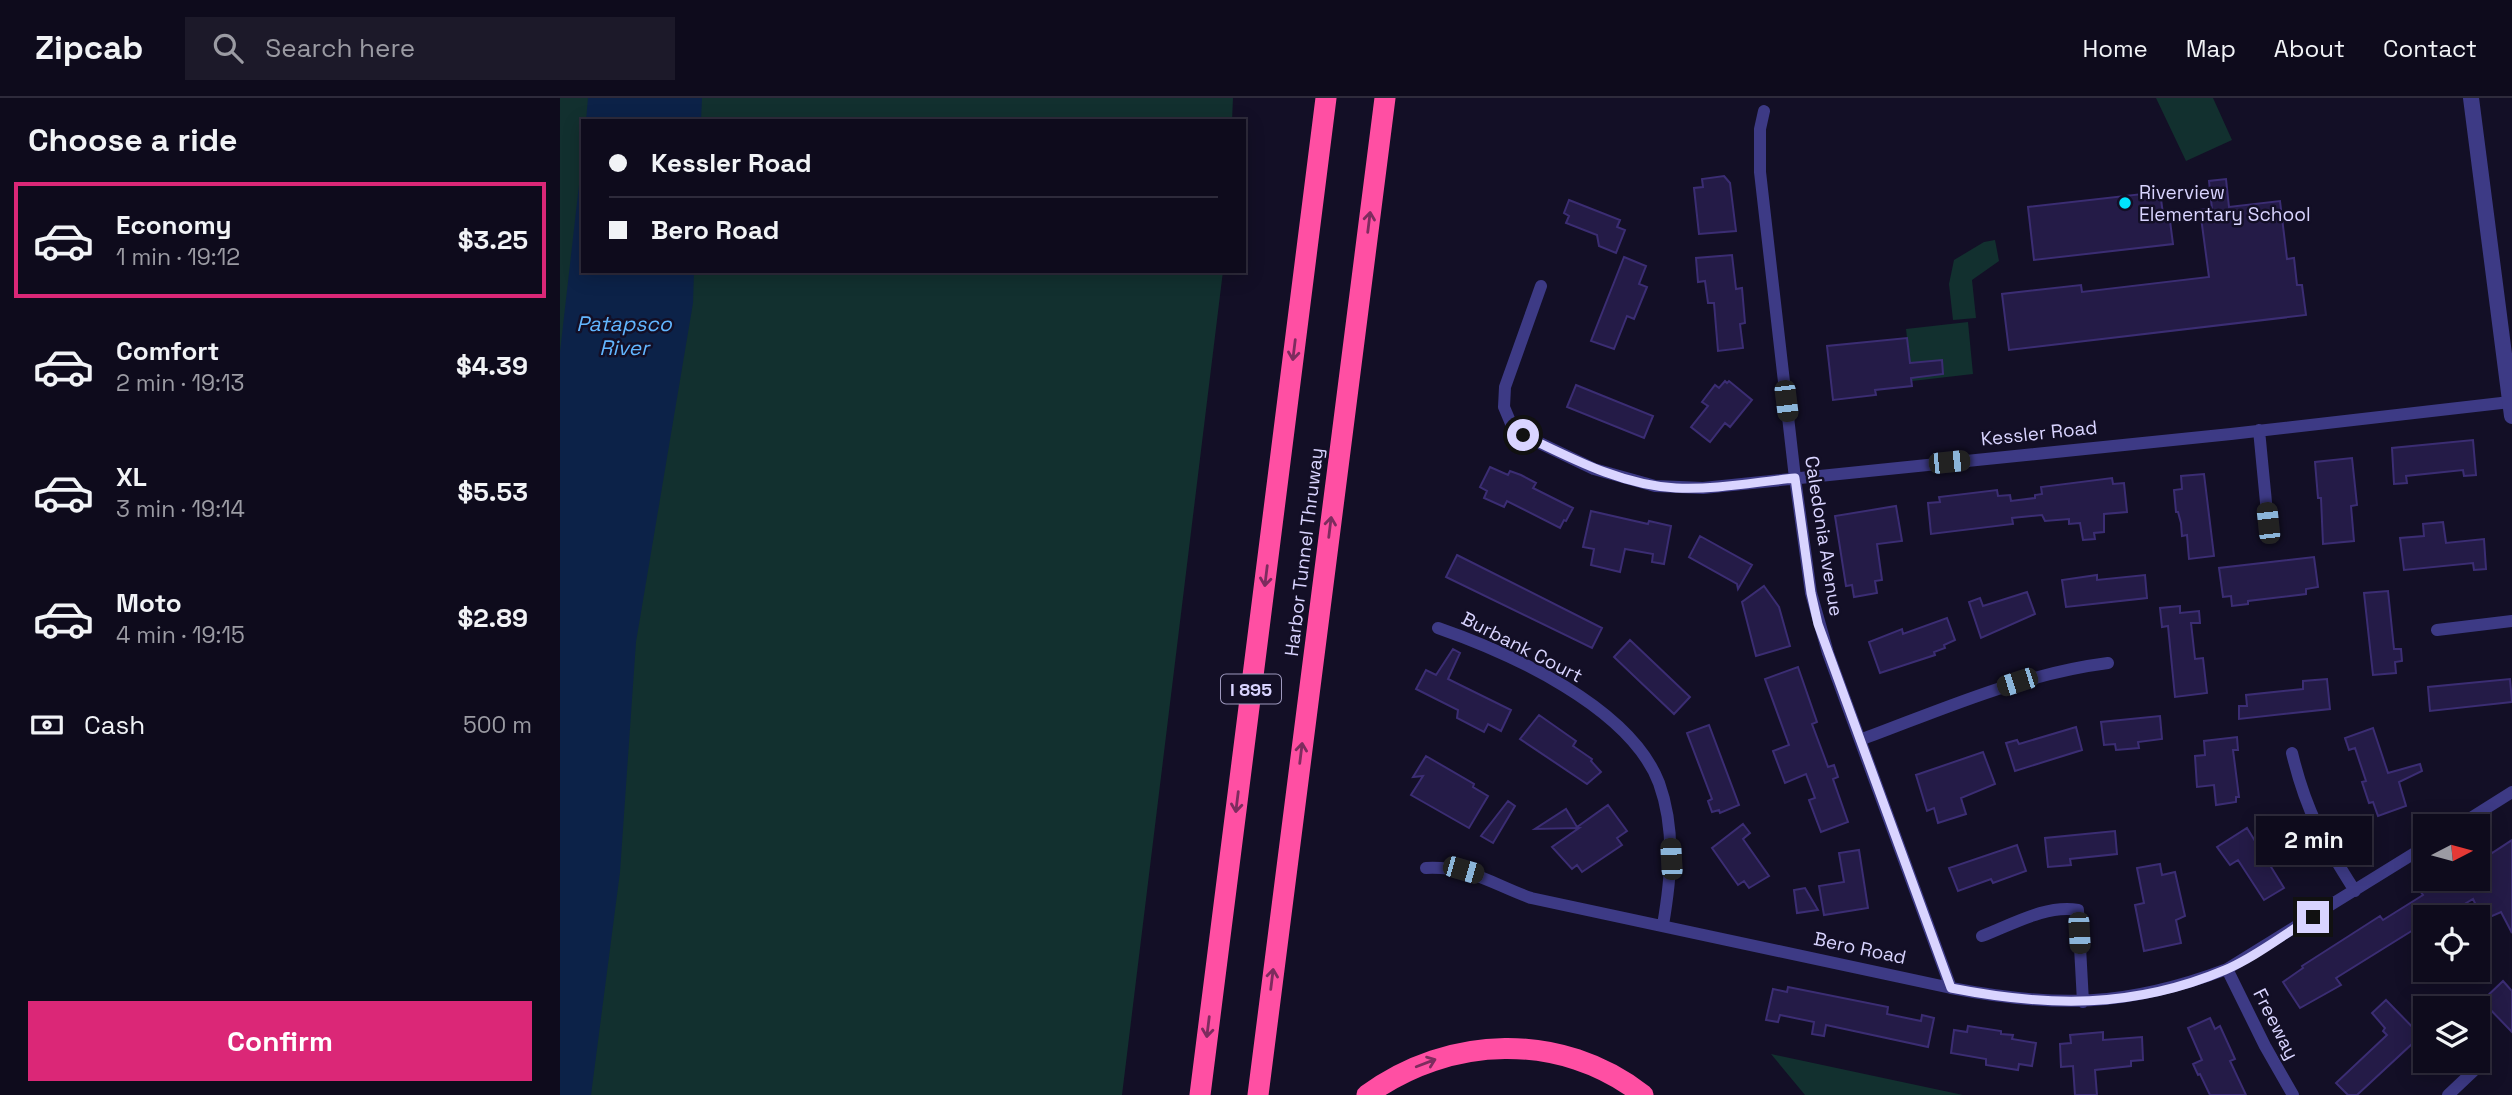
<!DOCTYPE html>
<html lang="en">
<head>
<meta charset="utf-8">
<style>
	:root { --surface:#0e0b1c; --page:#1c1929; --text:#f1f3f6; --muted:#9b9ba3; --line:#2e2b3b; --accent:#db2777 }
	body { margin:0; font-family:"Space Grotesk",sans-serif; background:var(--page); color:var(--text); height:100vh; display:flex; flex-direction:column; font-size:26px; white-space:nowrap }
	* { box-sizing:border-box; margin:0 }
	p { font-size:23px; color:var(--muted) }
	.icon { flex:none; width:38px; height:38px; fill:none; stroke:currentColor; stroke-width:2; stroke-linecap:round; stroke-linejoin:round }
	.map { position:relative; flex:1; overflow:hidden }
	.panel { display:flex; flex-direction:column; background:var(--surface); width:560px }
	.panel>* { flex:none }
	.hud { position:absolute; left:21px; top:21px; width:665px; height:154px; border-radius:0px; box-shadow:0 4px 18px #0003,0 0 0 2px var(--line); display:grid; align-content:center; height:154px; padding:0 28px; background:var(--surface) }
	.needle { width:46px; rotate:84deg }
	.controls { position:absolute; left:1853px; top:716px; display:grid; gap:14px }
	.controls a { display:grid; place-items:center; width:77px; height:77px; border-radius:0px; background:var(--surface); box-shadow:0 4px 18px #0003,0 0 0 2px var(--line); font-size:35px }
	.end { position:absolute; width:32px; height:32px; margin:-16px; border:9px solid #d9d4ff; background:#111; box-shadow:0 0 0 4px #111 }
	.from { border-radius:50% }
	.bubble { position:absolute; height:49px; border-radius:0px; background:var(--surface); box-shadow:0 4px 18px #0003,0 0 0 2px var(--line); font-size:23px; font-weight:600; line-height:49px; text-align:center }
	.car { position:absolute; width:21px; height:42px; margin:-21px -10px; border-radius:9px; box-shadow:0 0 5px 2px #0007; background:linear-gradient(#222 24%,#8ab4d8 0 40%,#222 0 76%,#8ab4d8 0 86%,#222 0) }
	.hud b { display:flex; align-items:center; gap:24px; height:66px; font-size:26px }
	.hud b+b { border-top:2px solid var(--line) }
	.hud i { width:18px; height:18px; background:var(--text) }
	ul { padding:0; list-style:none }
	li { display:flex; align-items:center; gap:21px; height:116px; margin:0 14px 10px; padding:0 14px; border:4px solid transparent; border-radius:0px }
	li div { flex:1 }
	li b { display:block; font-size:26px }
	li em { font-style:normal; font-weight:600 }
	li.current { border-color:var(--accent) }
	li>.icon { width:63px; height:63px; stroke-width:1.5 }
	h2 { padding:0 28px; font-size:32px; line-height:84px }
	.pay { display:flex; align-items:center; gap:18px; height:77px; padding:0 28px; font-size:26px }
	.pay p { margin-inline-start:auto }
	.primary-button { display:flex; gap:14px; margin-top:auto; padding:14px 28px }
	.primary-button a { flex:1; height:80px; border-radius:0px; background:var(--accent); color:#fff; font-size:28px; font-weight:600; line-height:80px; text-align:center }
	header { display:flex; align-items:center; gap:42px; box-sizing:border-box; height:98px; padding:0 35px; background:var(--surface); border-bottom:2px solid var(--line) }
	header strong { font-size:33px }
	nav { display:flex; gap:38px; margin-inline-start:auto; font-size:24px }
	.search { width:490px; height:63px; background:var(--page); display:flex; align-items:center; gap:18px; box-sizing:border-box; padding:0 24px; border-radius:0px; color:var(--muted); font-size:26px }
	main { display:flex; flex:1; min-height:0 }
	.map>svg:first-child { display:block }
</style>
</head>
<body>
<header>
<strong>Zipcab</strong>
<div class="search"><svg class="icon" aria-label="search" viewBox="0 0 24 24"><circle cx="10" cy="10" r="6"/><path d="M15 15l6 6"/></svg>Search here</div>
<nav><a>Home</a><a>Map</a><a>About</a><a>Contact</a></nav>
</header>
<main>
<section class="panel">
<h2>Choose a ride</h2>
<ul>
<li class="current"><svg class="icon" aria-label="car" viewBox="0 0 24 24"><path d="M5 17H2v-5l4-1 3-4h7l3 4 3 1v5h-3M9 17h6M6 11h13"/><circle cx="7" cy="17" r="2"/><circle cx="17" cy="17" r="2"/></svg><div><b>Economy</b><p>1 min · 19:12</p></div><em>$3.25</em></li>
<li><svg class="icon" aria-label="car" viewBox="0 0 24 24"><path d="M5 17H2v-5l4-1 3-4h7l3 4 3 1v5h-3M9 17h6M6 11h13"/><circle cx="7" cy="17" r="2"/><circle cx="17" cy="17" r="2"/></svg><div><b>Comfort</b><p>2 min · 19:13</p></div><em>$4.39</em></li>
<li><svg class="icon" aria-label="car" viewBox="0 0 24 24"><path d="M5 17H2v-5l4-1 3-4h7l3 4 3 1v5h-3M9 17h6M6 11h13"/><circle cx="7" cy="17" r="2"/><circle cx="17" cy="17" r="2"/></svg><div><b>XL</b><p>3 min · 19:14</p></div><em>$5.53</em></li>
<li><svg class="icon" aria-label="car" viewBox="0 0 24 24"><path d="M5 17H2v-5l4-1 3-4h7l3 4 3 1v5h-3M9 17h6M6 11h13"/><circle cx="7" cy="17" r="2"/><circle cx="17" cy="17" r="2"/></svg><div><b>Moto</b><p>4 min · 19:15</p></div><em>$2.89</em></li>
</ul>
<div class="pay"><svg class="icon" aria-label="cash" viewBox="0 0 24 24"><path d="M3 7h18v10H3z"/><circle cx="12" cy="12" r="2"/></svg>Cash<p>500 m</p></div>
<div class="primary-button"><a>Confirm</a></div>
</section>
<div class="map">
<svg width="1952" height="997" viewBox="0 0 1952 997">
	<rect width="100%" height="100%" fill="#130f26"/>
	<path fill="#12302f" d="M0 0H673L672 23H23V173H663L562 997H0Z
		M1596 0H1653L1672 42 1626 63Z
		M1435 142 1439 163 1412 182 1416 220 1393 222 1389 186 1394 162 1424 144Z
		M1408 224 1413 276 1352 283 1346 231Z
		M1211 956 1403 997H1245Z"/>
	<path fill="#0c2248" d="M28 0H142L141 23H26Z
		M23 52V173H134L133 205 76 544 60 774 31 997H0V254Z"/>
	<path fill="#241b47" stroke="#3b2d73" stroke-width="2" d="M1164 78 1170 85 1176 133 1139 136 1134 90 1143 89 1142 81Z
		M1666 81 1669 109 1720 103 1727 161 1734 160 1737 187H1742L1746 217 1449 252 1442 196 1521 187 1522 194 1649 179 1640 112 1652 111 1649 83Z
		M1600 94 1603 116 1609 115 1613 146 1474 162 1468 109Z
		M1009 102 1060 122 1057 129 1065 132 1056 155 1039 148 1037 137 1006 125 1009 118 1004 115Z
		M1172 157 1176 191 1182 190 1185 225 1180 226 1183 250 1158 253 1154 205H1148L1145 183 1138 184 1136 160Z
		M1064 159 1086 168 1079 186 1087 189 1074 221 1067 218 1054 251 1031 243Z
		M1347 240 1350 265 1382 262 1383 276 1351 280 1352 288 1315 292 1316 297 1273 302 1267 248Z
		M1165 283 1167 285 1169 283 1192 302 1170 329 1165 325 1150 344 1131 329 1148 308 1142 304 1155 287 1159 290Z
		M1016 287 1093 318 1084 340 1007 309Z
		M1913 342 1916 377 1904 378 1903 372 1846 378 1847 385 1834 386 1832 350Z
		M1792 360 1797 407 1791 408 1794 443 1763 446 1761 400H1758L1755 364Z
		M930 369 948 377 950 373 961 377 976 385 973 390 1013 410 1006 423 1004 422 1000 430 947 403 944 409 924 400 927 393 920 389Z
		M1644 376 1654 458 1629 461 1627 437 1622 438 1621 425 1618 414H1616L1614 392 1622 391 1621 378Z
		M1552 380 1553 386 1564 385 1567 414 1544 416V434L1534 435 1535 441 1523 442 1520 425 1509 426V421L1485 423 1482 417 1452 420 1453 426 1371 436 1368 405 1380 404 1379 399 1437 392 1438 398 1450 397 1451 403 1475 400V397L1482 396 1481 389Z
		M1336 408 1342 443 1317 446 1322 482 1315 483 1317 495 1294 499 1292 487 1286 488 1275 418Z
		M1031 413 1088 426 1089 423 1111 428 1104 466 1092 464 1093 456 1065 451 1060 474 1031 467 1034 451 1023 449Z
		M1883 424 1886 445 1924 441 1926 471 1914 472 1913 465 1844 472 1840 440 1864 438 1863 426Z
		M1140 438 1192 467 1178 491 1177 486 1129 459Z
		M897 457 1042 530 1032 550 886 479Z
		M1754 459 1758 489 1746 491V496L1688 503V506L1672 508 1671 498 1663 499 1659 470Z
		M1537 477V482L1585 477 1587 500 1506 509 1502 482Z
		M1204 488 1219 509 1230 548 1196 558 1182 504Z
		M1828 493 1834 551H1841L1842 563 1835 564 1836 575 1813 577 1804 495Z
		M1467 494 1475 516 1421 540 1409 504 1420 500 1423 508Z
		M1620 508V515L1639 513 1640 525H1631L1635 561 1643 560 1647 595 1615 599 1608 528 1602 529 1600 510Z
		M1387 520 1395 542 1384 547 1385 550 1374 554 1375 557 1320 575 1309 544 1342 531 1343 536Z
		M1070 542 1130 599 1114 616 1054 559Z
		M893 551 900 555 888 581 951 612 941 633 928 626 924 634 897 620 898 612 856 591 866 572 876 577Z
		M1238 569 1257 624 1252 626 1264 658 1268 669 1274 667 1278 679 1273 681 1288 724 1261 734 1249 702 1255 700 1246 676 1225 685 1213 653 1229 647 1205 581Z
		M1767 581 1770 611 1679 621V608H1687L1686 597 1743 591V583Z
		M1950 581 1952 604 1870 613 1868 589Z
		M979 617 1016 643 1013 648 1032 661 1031 663 1041 674 1027 686 960 641Z
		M1600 618 1602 641 1578 644 1579 650 1556 652 1555 646 1544 647 1541 624Z
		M1149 627 1179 707 1160 715 1159 712 1152 714 1148 703 1152 701 1127 635Z
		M1516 629 1522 652 1455 673 1446 645 1457 642 1459 646Z
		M1813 630 1828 675 1860 666 1862 673 1839 684 1846 708 1818 718 1813 704 1809 705 1802 684 1806 683 1795 650 1789 652 1785 640Z
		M1677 639 1678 652H1673L1679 699H1676V704L1656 707 1654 687 1637 689 1635 658 1645 657 1644 643Z
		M1423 654 1435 686 1401 700 1406 716 1378 725 1374 710 1367 713 1356 677Z
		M866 658 914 686 913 689 928 698 909 730 851 697 863 678 853 679Z
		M948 703 955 708 933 745 921 738Z
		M1048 707 1067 733 1057 740 1062 747 1022 774 1017 767 1012 771 992 749 1019 730 975 731 1006 711 1017 729Z
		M1183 726 1190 735 1183 741 1209 778 1189 790 1184 783 1178 787 1152 750Z
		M1687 730 1724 790 1704 802 1678 762 1670 767 1657 749Z
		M1555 733 1557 756 1510 761 1511 767 1488 769 1485 740Z
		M1952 742V835L1941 814 1923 822 1913 801 1883 819H1866V824L1776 880 1781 887 1740 910 1723 884 1743 870 1742 868 1820 818 1823 822 1863 797 1860 793 1880 780H1918V755L1928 749 1932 755Z
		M1457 747 1466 773 1433 785 1431 781 1398 793 1389 770Z
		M1299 752 1308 810 1264 817 1259 788 1284 784 1279 755Z
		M1600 766 1602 777 1615 774 1625 818 1616 822 1621 845 1584 853 1575 807 1584 805 1577 770Z
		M1245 790 1258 812 1237 815 1234 792Z
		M1943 883 1952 893V934L1922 903Z
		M1228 889 1328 909 1327 916 1361 923 1362 917 1374 920 1368 949 1266 927 1264 938 1252 936 1254 924 1220 917 1218 924 1206 922 1213 891 1227 894Z
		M1826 902 1866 943 1857 951 1852 946 1797 997H1788L1776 985 1827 937 1823 933 1825 930 1812 915Z
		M1650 920 1655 931 1660 928 1675 961 1670 963 1686 997H1650L1640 976 1638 977 1633 966 1642 962 1628 930Z
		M1408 928 1441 933V936L1453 937 1452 941 1476 945 1472 968 1459 966 1458 972 1426 967V961L1391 955 1394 932 1407 934Z
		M1543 934V942L1582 939 1583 962 1571 963V968L1535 972 1537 997H1515L1513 968 1501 969 1500 946 1511 945 1510 937Z"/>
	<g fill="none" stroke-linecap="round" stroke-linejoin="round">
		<path stroke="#3d3a85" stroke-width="12" d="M1204 13 1200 31V74L1235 380 1251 495 1268 555 1391 890
			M981 188 945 289 944 309 952 328 963 337 1034 371 1095 388 1143 390 1671 336 1950 304
			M1699 332 1708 425
			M878 530C950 555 1070 609 1099 685 1116 732 1111 780 1103 827
			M1877 532 1952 523
			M1300 642C1381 612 1461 576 1548 565
			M1732 655C1746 713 1763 743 1795 793
			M1898 728 1952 694
			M866 770C910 768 932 786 971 800L1391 890C1496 910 1566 909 1667 871L1866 748
			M1422 838C1451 827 1487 806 1518 812L1523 904
			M1667 871 1705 948 1733 997
			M1888 997 1922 965"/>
		<path stroke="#3d3a85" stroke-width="16" d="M1911 0 1952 318"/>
		<path stroke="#ff4fa3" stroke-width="21" d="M640 997 766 0
			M698 997 825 0
			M807 997C889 937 1001 933 1083 997"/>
	</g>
	<defs><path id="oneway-shaft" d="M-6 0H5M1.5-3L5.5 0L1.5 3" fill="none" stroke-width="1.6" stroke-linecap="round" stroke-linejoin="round" transform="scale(1.75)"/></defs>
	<g stroke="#7d2c5e">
		<use href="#oneway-shaft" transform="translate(809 124) rotate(-83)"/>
		<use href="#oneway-shaft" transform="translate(734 252) rotate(97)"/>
		<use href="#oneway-shaft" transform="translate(770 429) rotate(-83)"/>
		<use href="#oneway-shaft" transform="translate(706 478) rotate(97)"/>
		<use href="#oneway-shaft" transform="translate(741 655) rotate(-83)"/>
		<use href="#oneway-shaft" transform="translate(677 704) rotate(97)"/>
		<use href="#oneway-shaft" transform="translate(712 881) rotate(-83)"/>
		<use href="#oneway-shaft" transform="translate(648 929) rotate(97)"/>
		<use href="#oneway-shaft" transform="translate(866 965) rotate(-21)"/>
	</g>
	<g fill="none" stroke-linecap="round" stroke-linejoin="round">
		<path stroke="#d9d4ff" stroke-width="9" d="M963 337C1011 360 1061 387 1116 390 1155 392 1195 384 1235 380L1251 495 1258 526 1391 890C1487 909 1573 911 1665 872 1696 859 1724 836 1753 819"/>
	</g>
	<circle fill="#00e5ff" stroke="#130f26" stroke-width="2.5" cx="1565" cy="105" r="7"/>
	<g text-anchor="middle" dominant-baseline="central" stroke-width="5" stroke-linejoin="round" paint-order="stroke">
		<rect fill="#130f26" stroke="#9e99be" stroke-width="2" x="661" y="576.5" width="60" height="29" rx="5"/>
		<g font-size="18" font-weight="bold" fill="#d9d4ff">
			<text x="691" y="591">I 895</text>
		</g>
		<g font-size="19" fill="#d9d4ff" stroke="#130f26" text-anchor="start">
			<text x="1579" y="94">Riverview<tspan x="1579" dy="22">Elementary School</tspan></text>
		</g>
		<g font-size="19" fill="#d9d4ff" stroke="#130f26">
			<text transform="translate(1479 335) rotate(-6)">Kessler Road</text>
			<text transform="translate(1264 438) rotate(81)">Caledonia Avenue</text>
			<text transform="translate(744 454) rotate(-83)">Harbor Tunnel Thruway</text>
			<text transform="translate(962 549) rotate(27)">Burbank Court</text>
			<text transform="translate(1300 850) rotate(12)">Bero Road</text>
			<text transform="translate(1716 926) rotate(63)">Freeway</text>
		</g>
		<g font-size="21" font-style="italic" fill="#62b6ff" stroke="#130f26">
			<text x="64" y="225">Patapsco<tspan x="64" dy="24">River</tspan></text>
		</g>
	</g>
</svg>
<div class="controls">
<a><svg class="needle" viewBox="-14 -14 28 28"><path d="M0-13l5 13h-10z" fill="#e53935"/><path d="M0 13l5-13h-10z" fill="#9b9ba3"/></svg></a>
<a><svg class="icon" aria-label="locate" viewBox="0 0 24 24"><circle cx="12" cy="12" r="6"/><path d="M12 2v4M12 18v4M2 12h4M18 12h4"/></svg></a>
<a><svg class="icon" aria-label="layers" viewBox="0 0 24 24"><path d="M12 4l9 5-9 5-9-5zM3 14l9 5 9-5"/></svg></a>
</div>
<i class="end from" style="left:963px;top:337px"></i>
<i class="end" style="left:1753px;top:819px"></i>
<div class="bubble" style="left:1696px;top:718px;width:116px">2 min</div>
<i class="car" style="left:1226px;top:303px;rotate:173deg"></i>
<i class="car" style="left:1389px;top:364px;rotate:84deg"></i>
<i class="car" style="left:1708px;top:425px;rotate:354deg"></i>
<i class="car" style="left:1457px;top:584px;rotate:252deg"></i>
<i class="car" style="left:1111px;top:761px;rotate:357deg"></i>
<i class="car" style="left:903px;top:772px;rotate:106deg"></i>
<i class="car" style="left:1519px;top:835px;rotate:177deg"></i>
<div class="hud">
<b><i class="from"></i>Kessler Road</b>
<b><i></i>Bero Road</b>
</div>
</div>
</main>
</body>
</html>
